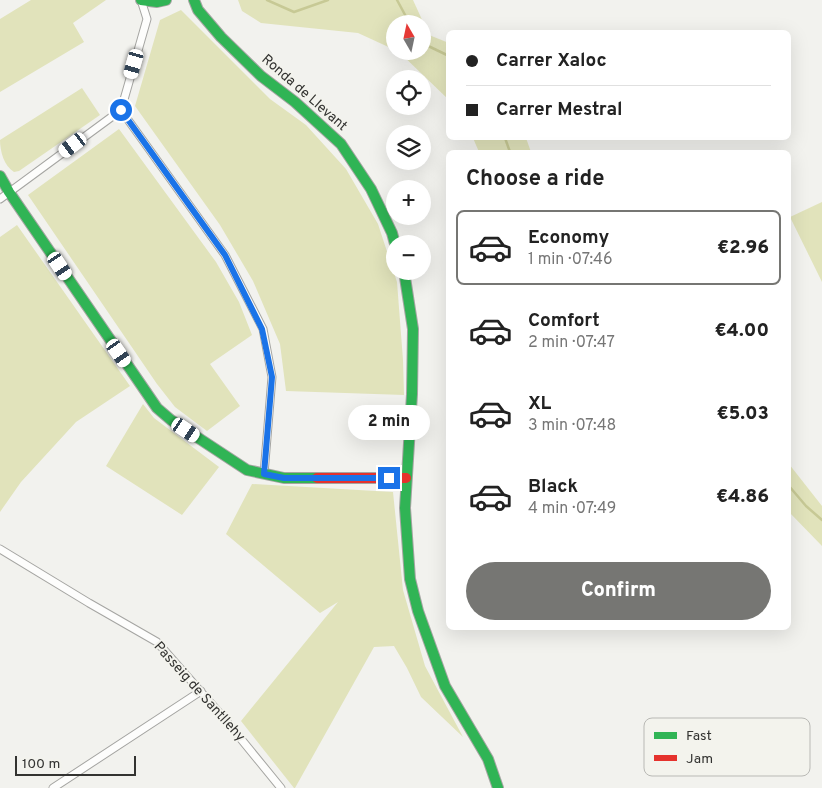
<!DOCTYPE html>
<html lang="en">
<head>
<meta charset="utf-8">
<style>
	:root { --surface:#fff; --page:#f2f2f2; --text:#222; --muted:#767676; --line:#e0e0e0; --accent:#767673 }
	body { margin:0; font-family:Overpass,sans-serif; background:var(--page); color:var(--text); height:100vh; display:flex; flex-direction:column; font-size:19px; white-space:nowrap }
	* { box-sizing:border-box; margin:0 }
	p { font-size:16px; color:var(--muted) }
	.icon { flex:none; width:28px; height:28px; fill:none; stroke:currentColor; stroke-width:2; stroke-linecap:round; stroke-linejoin:round }
	.map { position:relative; flex:1; overflow:hidden }
	.details { position:absolute; left:446px; top:150px; width:345px; height:480px; display:flex; flex-direction:column; background:var(--surface); border-radius:8px; box-shadow:0 5px 20px #0002 }
	.details>* { flex:none }
	.hud { position:absolute; left:446px; top:30px; width:345px; height:110px; border-radius:8px; box-shadow:0 5px 20px #0002; display:grid; align-content:center; height:110px; padding:0 20px; background:var(--surface) }
	.needle { width:32px; rotate:351deg }
	.tools { position:absolute; left:386px; top:15px; display:grid; gap:10px }
	.tools a { display:grid; place-items:center; width:45px; height:45px; border-radius:50%; background:var(--surface); box-shadow:0 5px 20px #0002; font-size:25px }
	.scale { position:absolute; left:15px; bottom:12px; width:121px; box-sizing:border-box; padding-left:5px; border:2px solid #333331; border-top:0; font-size:14px; line-height:18px; white-space:nowrap; color:#333331; -webkit-text-stroke:4px #f3f3ed; paint-order:stroke }
	.end { position:absolute; width:22px; height:22px; margin:-11px; border:6px solid #1a73e8; background:#fff; box-shadow:0 0 0 2px #fff }
	.from { border-radius:50% }
	.bubble { position:absolute; height:35px; border-radius:18px; background:var(--surface); box-shadow:0 5px 20px #0002; font-size:16px; font-weight:800; line-height:35px; text-align:center }
	.car { position:absolute; width:15px; height:30px; margin:-15px -8px; border-radius:6px; box-shadow:0 0 4px 1px #0007; background:linear-gradient(#fff 24%,#345 0 40%,#fff 0 76%,#345 0 86%,#fff 0) }
	.hud b { display:flex; align-items:center; gap:18px; height:48px; font-size:19px }
	.hud b+b { border-top:1px solid var(--line) }
	.hud i { width:12px; height:12px; background:var(--text) }
	ul { padding:0; list-style:none }
	li { display:flex; align-items:center; gap:15px; height:75px; margin:0 10px 8px; padding:0 10px; border:2px solid transparent; border-radius:8px }
	li div { flex:1 }
	li b { display:block; font-size:19px }
	li em { font-style:normal; font-weight:800 }
	li.active { border-color:var(--accent) }
	li>.icon { width:45px; height:45px; stroke-width:1.5 }
	h2 { padding:0 20px; font-size:22px; line-height:60px }
	.button { display:flex; gap:10px; margin-top:auto; padding:10px 20px }
	.button a { flex:1; height:58px; border-radius:30px; background:var(--accent); color:#fff; font-size:20px; font-weight:800; line-height:58px; text-align:center }
	.map>svg:first-child { display:block }
</style>
</head>
<body>
<div class="map">
<svg width="822" height="788" viewBox="0 0 822 788">
	<rect width="100%" height="100%" fill="#f2f2ee"/>
	<path fill="#e1e3bb" d="M31 0H106L73 23 84 42 0 92V19Z
		M238 0H413L429 35 449 43V100L398 51H422V24H395V50L358 33 261 23 242 11Z
		M181 10 270 99 306 125 346 169 378 224 397 282 403 360 404 395 286 391 280 344 253 281 220 225 135 106 160 20Z
		M82 88 100 115 19 171 14 172C4 166 0 151 0 140Z
		M119 129 216 262 239 302 252 335 210 364 240 406 207 431 175 407 157 384 28 195Z
		M473 138H526L531 152H479Z
		M822 202V282L790 217Z
		M17 225 130 386 76 422 21 482 0 512V237Z
		M143 404 154 418 219 467 182 515 106 466Z
		M789 464 822 506V546L789 512Z
		M252 484 393 492 403 590 425 666 463 737 421 697 407 668 394 646 374 647 295 788H294L241 721 338 602 320 613 226 534Z"/>
	<g fill="none" stroke-linecap="round" stroke-linejoin="round">
		<path stroke="#c7c995" stroke-width="2.5" d="M267 0 294 12 328 0
			M397 0 410 24
			M422 43 449 56
			M505 138 510 152
			M789 486 806 506 822 520"/>
		<g stroke="#a5a5a2" stroke-width="9">
			<path id="street" d="M121 110 225 255 263 329 272 377 264 474
				M0 199 121 110 147 19 141 0
				M0 549 89 603 157 642 223 717 281 788
				M53 788 201 691"/>
		</g>
		<g stroke="#a5a5a2" stroke-width="12">
			<path id="fast" d="M141 0 157 2 166 0
				M194 0 198 10 221 37 261 76 295 102 341 144 371 189 392 233 395 244
				M0 176 9 192 157 408 171 420 247 470 284 478H317
				M404 271 413 329 412 394 405 508 410 579 418 611 445 686 488 759 498 788"/>
		</g>
		<g stroke="#a5a5a2" stroke-width="12">
			<path id="jam" d="M317 478H406"/>
		</g>
		<use href="#street" stroke="#fdfdfc" stroke-width="7"/>
		<use href="#fast" stroke="#30b455" stroke-width="10"/>
		<use href="#jam" stroke="#e5322d" stroke-width="10"/>
	</g>
	<g fill="none" stroke-linecap="round" stroke-linejoin="round">
		<path stroke="#1a73e8" stroke-width="6" d="M121 110 225 255 262 329 272 377 264 474 284 478H389"/>
	</g>
	<g text-anchor="middle" dominant-baseline="central" stroke-width="4" stroke-linejoin="round" paint-order="stroke">
		<g font-size="14" fill="#333331" stroke="#f3f3ed">
			<text transform="translate(304 93) rotate(41)">Ronda de Llevant</text>
			<text transform="translate(199 692) rotate(48)">Passeig de Santllehy</text>
		</g>
	</g>
	<rect x="644" y="718" width="166" height="58" rx="8" fill="#f3f3ed" stroke="#b9b9b5" stroke-width="1"/>
	<rect x="654" y="732" width="23" height="7" fill="#30b455"/>
	<rect x="654" y="755" width="23" height="6" fill="#e5322d"/>
	<g font-size="14" fill="#333331">
		<text x="686" y="740">Fast</text>
		<text x="686" y="763">Jam</text>
	</g>
</svg>
<div class="tools">
<a><svg class="needle" viewBox="-14 -14 28 28"><path d="M0-13l5 13h-10z" fill="#e53935"/><path d="M0 13l5-13h-10z" fill="#767676"/></svg></a>
<a><svg class="icon" aria-label="locate" viewBox="0 0 24 24"><circle cx="12" cy="12" r="6"/><path d="M12 2v4M12 18v4M2 12h4M18 12h4"/></svg></a>
<a><svg class="icon" aria-label="layers" viewBox="0 0 24 24"><path d="M12 4l9 5-9 5-9-5zM3 14l9 5 9-5"/></svg></a>
<a>+</a>
<a>−</a>
</div>
<div class="scale">100 m</div>
<i class="end from" style="left:121px;top:110px"></i>
<i class="end" style="left:389px;top:478px"></i>
<div class="bubble" style="left:348px;top:405px;width:82px">2 min</div>
<i class="car" style="left:134px;top:64px;rotate:196deg"></i>
<i class="car" style="left:73px;top:145px;rotate:233deg"></i>
<i class="car" style="left:60px;top:266px;rotate:146deg"></i>
<i class="car" style="left:119px;top:353px;rotate:145deg"></i>
<i class="car" style="left:186px;top:430px;rotate:124deg"></i>
<div class="hud">
<b><i class="from"></i>Carrer Xaloc</b>
<b><i></i>Carrer Mestral</b>
</div>
<section class="details">
<h2>Choose a ride</h2>
<ul>
<li class="active"><svg class="icon" aria-label="car" viewBox="0 0 24 24"><path d="M5 17H2v-5l4-1 3-4h7l3 4 3 1v5h-3M9 17h6M6 11h13"/><circle cx="7" cy="17" r="2"/><circle cx="17" cy="17" r="2"/></svg><div><b>Economy</b><p>1 min · 07:46</p></div><em>€2.96</em></li>
<li><svg class="icon" aria-label="car" viewBox="0 0 24 24"><path d="M5 17H2v-5l4-1 3-4h7l3 4 3 1v5h-3M9 17h6M6 11h13"/><circle cx="7" cy="17" r="2"/><circle cx="17" cy="17" r="2"/></svg><div><b>Comfort</b><p>2 min · 07:47</p></div><em>€4.00</em></li>
<li><svg class="icon" aria-label="car" viewBox="0 0 24 24"><path d="M5 17H2v-5l4-1 3-4h7l3 4 3 1v5h-3M9 17h6M6 11h13"/><circle cx="7" cy="17" r="2"/><circle cx="17" cy="17" r="2"/></svg><div><b>XL</b><p>3 min · 07:48</p></div><em>€5.03</em></li>
<li><svg class="icon" aria-label="car" viewBox="0 0 24 24"><path d="M5 17H2v-5l4-1 3-4h7l3 4 3 1v5h-3M9 17h6M6 11h13"/><circle cx="7" cy="17" r="2"/><circle cx="17" cy="17" r="2"/></svg><div><b>Black</b><p>4 min · 07:49</p></div><em>€4.86</em></li>
</ul>
<div class="button"><a>Confirm</a></div>
</section>
</div>
</body>
</html>
